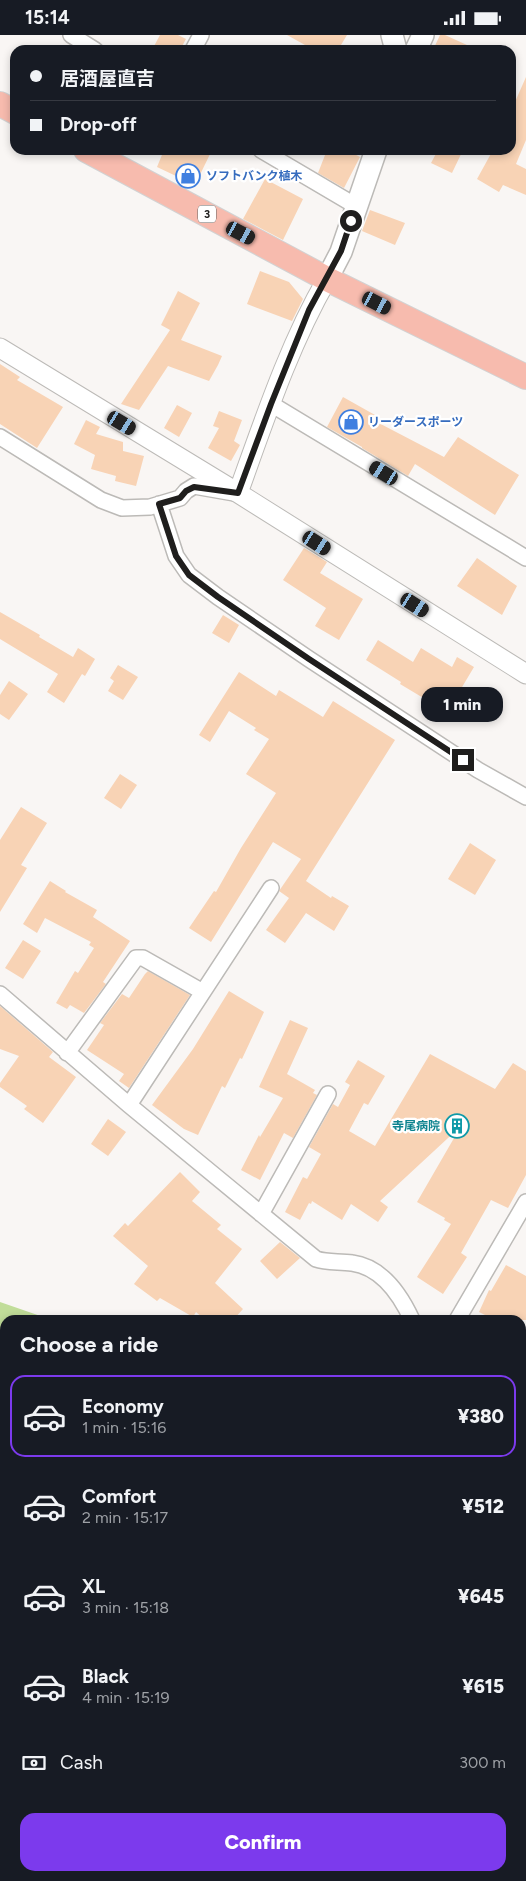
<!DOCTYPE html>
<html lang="en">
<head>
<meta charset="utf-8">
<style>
	:root { --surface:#171b24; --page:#242831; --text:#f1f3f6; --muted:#9ea1a6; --line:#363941; --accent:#7c3aed }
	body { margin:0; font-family:Figtree,"Noto Sans JP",sans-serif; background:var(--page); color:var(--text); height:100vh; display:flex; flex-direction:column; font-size:19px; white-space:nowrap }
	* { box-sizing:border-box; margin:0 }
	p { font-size:16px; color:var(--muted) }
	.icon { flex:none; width:28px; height:28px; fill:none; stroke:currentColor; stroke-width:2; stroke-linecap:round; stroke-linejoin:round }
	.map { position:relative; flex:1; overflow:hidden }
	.details { position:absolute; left:0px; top:1280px; width:526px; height:566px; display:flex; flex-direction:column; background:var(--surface); border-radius:15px 15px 0 0; box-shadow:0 2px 8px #0003 }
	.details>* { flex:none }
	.top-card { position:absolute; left:10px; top:10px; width:506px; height:110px; border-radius:15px; box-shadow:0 2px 8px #0003; display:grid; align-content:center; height:110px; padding:0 20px; background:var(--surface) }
	.end { position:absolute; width:22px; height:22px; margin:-11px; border:6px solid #1f1e1d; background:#fff; box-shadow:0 0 0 2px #fff }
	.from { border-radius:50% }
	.bubble { position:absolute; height:35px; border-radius:15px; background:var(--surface); box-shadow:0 2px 8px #0003; font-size:16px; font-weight:800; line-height:35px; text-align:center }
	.car { position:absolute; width:15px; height:30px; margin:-15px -8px; border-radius:6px; box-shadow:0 0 4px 1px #0007; background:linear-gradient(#222 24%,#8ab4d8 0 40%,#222 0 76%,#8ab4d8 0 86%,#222 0) }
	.top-card b { display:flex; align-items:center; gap:18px; height:48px; font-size:19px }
	.top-card b+b { border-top:1px solid var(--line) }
	.top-card i { width:12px; height:12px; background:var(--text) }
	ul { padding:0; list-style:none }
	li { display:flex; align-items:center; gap:15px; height:82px; margin:0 10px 8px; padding:0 10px; border:2px solid transparent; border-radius:15px }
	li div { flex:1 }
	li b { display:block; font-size:19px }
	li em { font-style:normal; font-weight:800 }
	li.active { border-color:var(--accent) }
	li>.icon { width:45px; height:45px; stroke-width:1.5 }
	h2 { padding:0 20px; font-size:22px; line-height:60px }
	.pay { display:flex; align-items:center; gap:12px; height:55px; padding:0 20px; font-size:19px }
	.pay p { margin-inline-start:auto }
	.primary-button { display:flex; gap:10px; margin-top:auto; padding:10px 20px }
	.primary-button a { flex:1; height:58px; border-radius:15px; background:var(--accent); color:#fff; font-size:20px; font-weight:800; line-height:58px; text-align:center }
	.status { display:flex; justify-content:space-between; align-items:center; height:35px; padding:0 25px; background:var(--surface); direction:ltr }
	.status svg { height:14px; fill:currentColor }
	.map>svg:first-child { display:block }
</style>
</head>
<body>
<div class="status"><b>15:14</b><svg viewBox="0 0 49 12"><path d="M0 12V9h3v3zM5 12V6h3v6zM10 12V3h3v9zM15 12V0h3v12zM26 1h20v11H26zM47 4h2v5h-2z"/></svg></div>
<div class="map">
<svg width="526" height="1846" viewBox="0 0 526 1846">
	<rect width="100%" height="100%" fill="#f9f6f4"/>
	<path fill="#c1dd99" d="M0 1267 52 1285H5V1338L0 1334Z
		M0 1505 5 1506V1563L0 1564Z"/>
	<path fill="#f8d3b5" d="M160 0H178L186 4 180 15H152Z
		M287 0H347L338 15H314Z
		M440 0H445L478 15H433Z
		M526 42V105L516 129 526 134V160L503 150 499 157 477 144 493 115H511V76Z
		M164 115H212L195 150 157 132Z
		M327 115H347L360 122 344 153 318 138Z
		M438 115H463L452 138 431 128Z
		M265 144 303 164 283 205 243 184Z
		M370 175 405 188 395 210 362 196Z
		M260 236 289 247 303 264 292 286 247 269Z
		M178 256 200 268 181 305 222 321 218 330 209 346 168 331 139 375 121 369 170 295 161 290Z
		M0 329 20 342 17 345 63 372 37 413 0 389Z
		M343 362 375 380 373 385 444 422 458 402 519 440 495 480 415 429 408 441 362 413V412L327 392Z
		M177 370 192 378 179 402 164 393Z
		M219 376 242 385 234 406 240 410 231 426 208 413 219 393 213 391Z
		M86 385 100 392 96 399 123 407V416L144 421 136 451 115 446 116 441 91 434 95 420 74 409Z
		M304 513 327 527 320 538 363 564 339 605 315 591 326 573 283 545Z
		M477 523 517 551 502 580 457 551Z
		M0 577 40 600 39 602 73 622 78 613 95 624 85 641 82 639 64 668 47 657 58 639 0 604Z
		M223 580 239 590 229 608 212 598Z
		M378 605 413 627 421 613 452 632 457 622 474 632 446 679 429 669 430 667 400 649 401 647 366 625Z
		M118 630 138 642 123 665 108 656 114 646 110 643Z
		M239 637 276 661 279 655 323 682 333 666 395 705 306 846 331 863 332 861 349 871 334 896 306 878 285 908 266 895 289 863 279 856 301 824 273 807 211 907 189 893 214 856 216 857 241 813 276 758 246 739 269 704 254 695 256 693 229 676 210 707 199 700Z
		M9 646 28 659 9 685 0 679V660Z
		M120 739 137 750 121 774 104 763Z
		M21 772 47 788 21 830 27 833 0 877V805Z
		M470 808 496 825 475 860 448 844Z
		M50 846 66 856 65 857 97 875 93 882 130 906 103 947 106 949 84 978 70 970 67 974 56 968 75 936 78 938 94 913 89 910 91 907 45 883 37 898 23 889Z
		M23 905 41 916 23 944 5 933Z
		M148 936 190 960 129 1053 119 1046 124 1039 87 1015 104 990 100 988 122 959 129 963 145 939Z
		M229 956 264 977 242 1024 240 1023 225 1053 222 1051 198 1100 184 1094 152 1070 193 1014Z
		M0 971 53 1017 49 1022 76 1042 43 1088 24 1074 27 1071 0 1052V1048L19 1021 0 1014Z
		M290 985 308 993 287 1039 315 1055 313 1058 317 1060 293 1103 284 1098 260 1145 241 1135 259 1100 260 1102 283 1063 259 1052Z
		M430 1019 495 1054 513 1028 526 1036V1140L508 1173 491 1165 461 1218 467 1222 443 1259 417 1242 451 1189 444 1185 445 1183 417 1167 461 1091 380 1166 388 1172 378 1187 351 1169 342 1185 312 1166 311 1169 309 1168 300 1185 285 1177 303 1142 307 1144 321 1119 309 1112 333 1069 338 1072 350 1050 345 1047 358 1025 385 1041 368 1070 364 1068 349 1096 375 1111Z
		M108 1084 126 1097 108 1121 91 1109Z
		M180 1137 200 1157 192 1166 221 1190 217 1194 242 1214 215 1248 243 1274 233 1285H205L196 1277 193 1282 160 1263 157 1266 134 1249 148 1231 113 1201 125 1188 128 1191Z
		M280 1207 300 1223 277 1244 260 1226Z
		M506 1230 526 1241V1285H495L479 1277 489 1255 491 1256Z"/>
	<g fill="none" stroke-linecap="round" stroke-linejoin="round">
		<g stroke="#bcbab7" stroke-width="18">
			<path id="minor" d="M71 0 95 15
				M193 15 201 0
				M261 115 356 171
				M271 369 526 523
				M0 402 101 465 122 473 150 472 180 463 186 456 194 451 234 458
				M159 469 176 521 189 540 218 562 309 624 478 735 526 762
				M0 959 129 1070 316 1224C327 1228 340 1226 352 1228 382 1232 400 1259 412 1285
				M67 1018 136 923H143L203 957
				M129 1070 271 853
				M261 1179 328 1059
				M457 1285 526 1167
				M521 1531 526 1525
				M0 1703 5 1704
				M0 1803 5 1798
				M443 1841 450 1846"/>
		</g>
		<g stroke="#bcbab7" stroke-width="21">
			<path id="tertiary" d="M0 313 238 458 526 639
				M238 458C264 386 289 310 327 244"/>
		</g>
		<g stroke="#bcbab7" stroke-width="24">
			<path id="secondary" d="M392 0 396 15
				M416 15 423 0
				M327 244 341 217 376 115"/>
		</g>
		<g stroke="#d2d2d2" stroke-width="26">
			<path id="trunk" d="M0 69 15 77
				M86 115 327 244 526 342"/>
		</g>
		<use href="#minor" stroke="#fff" stroke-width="15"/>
		<use href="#tertiary" stroke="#fff" stroke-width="19"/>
		<use href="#secondary" stroke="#fff" stroke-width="21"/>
		<use href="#trunk" stroke="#f7bbae" stroke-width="24"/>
	</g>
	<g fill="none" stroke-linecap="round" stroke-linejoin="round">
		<path stroke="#1f1e1d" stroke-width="6" d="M351 186 341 216 309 275 271 369 238 458 194 452 186 456 180 463 159 469 176 521 189 540 218 562 309 624 463 725"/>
	</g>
	<defs>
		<g id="shop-ring" transform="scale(1.25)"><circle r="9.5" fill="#fff" stroke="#3f7fe0" stroke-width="1.5"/><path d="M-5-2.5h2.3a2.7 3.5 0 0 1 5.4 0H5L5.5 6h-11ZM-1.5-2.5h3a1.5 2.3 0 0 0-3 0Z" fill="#3f7fe0"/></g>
		<g id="building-ring" transform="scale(1.25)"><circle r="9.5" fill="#fff" stroke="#0f9aa8" stroke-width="1.5"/><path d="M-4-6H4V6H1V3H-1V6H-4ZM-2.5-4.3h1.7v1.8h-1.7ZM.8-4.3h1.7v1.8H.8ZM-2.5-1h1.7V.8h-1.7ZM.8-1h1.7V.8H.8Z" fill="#0f9aa8"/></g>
	</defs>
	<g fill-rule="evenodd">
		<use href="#shop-ring" x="188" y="141"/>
		<use href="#shop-ring" x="351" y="387"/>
		<use href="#building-ring" x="457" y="1091"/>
	</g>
	<g text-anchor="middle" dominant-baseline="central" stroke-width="4.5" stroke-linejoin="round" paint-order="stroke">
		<rect fill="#fff" stroke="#626261" stroke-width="1" x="198" y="170.5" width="18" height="17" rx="4"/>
		<g font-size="11" font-weight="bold" fill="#1f1e1d">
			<text x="207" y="179">3</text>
		</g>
		<g font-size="12" font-weight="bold" fill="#366cbe" stroke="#fff" text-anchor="start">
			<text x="206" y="141">ソフトバンク植木</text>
			<text x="368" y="387">リーダースポーツ</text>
		</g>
		<g font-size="12" font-weight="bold" fill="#0d838f" stroke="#fff" text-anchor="end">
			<text x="440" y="1091">寺尾病院</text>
		</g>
	</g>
</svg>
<i class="end from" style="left:351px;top:186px"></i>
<i class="end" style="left:463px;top:725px"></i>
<div class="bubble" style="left:421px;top:652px;width:82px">1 min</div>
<i class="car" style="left:241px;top:198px;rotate:118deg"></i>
<i class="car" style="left:377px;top:268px;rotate:117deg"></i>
<i class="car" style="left:122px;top:388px;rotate:121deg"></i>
<i class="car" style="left:384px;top:438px;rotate:301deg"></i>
<i class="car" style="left:317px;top:508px;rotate:123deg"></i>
<i class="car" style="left:415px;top:570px;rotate:122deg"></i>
<div class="top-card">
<b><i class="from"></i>居酒屋直吉</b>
<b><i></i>Drop-off</b>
</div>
<section class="details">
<h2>Choose a ride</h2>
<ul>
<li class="active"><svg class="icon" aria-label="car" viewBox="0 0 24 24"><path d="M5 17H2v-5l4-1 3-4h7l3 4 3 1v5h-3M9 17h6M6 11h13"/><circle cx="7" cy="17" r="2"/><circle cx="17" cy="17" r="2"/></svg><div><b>Economy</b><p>1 min · 15:16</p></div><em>¥380</em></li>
<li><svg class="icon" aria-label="car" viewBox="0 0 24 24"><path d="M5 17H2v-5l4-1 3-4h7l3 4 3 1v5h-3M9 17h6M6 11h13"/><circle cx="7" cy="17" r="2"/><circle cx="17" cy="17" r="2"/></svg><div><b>Comfort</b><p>2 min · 15:17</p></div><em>¥512</em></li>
<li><svg class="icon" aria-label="car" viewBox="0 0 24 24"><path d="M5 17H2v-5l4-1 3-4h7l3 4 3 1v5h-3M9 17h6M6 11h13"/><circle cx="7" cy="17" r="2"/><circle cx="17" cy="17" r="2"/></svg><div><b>XL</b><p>3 min · 15:18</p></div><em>¥645</em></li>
<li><svg class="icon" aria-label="car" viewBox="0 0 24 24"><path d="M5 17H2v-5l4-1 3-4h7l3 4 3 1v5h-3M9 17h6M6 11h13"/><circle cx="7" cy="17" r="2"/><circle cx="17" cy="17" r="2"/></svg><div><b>Black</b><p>4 min · 15:19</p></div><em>¥615</em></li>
</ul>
<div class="pay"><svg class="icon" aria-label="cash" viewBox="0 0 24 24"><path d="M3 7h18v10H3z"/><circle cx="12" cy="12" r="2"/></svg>Cash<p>300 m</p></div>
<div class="primary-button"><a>Confirm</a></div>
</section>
</div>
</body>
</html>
